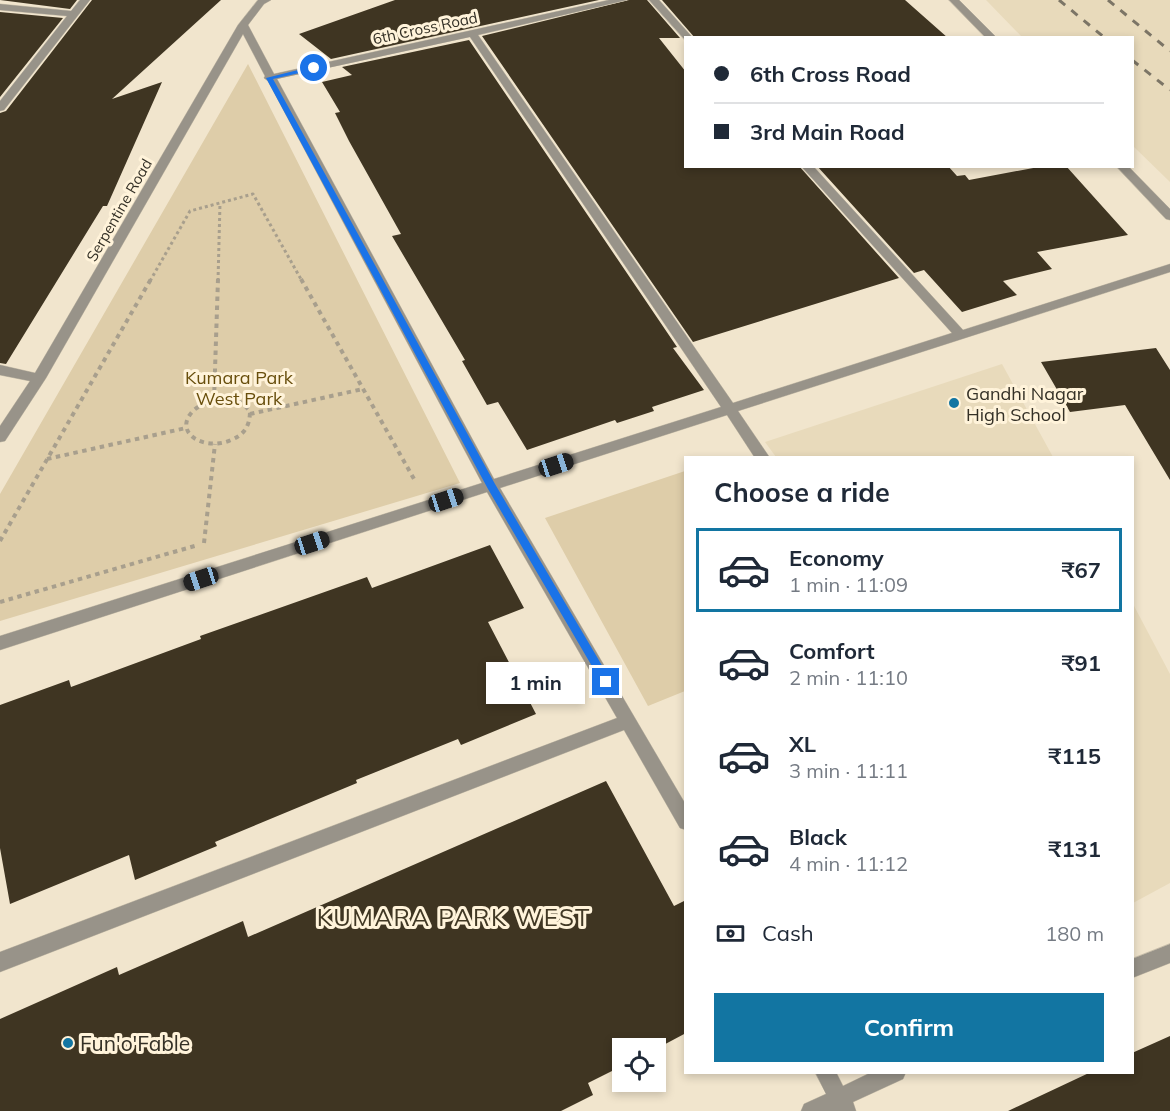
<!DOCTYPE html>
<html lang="en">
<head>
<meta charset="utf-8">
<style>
	:root { --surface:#fff; --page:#f2f2f3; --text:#1f2937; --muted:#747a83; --line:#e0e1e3; --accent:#1275a2 }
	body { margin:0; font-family:Mulish,sans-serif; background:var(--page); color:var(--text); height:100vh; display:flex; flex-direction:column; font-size:22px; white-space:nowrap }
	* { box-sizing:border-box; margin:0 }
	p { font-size:20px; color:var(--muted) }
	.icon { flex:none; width:33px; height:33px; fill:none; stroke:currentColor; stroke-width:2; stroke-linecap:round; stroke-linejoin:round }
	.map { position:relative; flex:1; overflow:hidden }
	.sheet { position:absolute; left:684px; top:456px; width:450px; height:618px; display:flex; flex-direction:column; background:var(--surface); border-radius:0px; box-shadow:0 3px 9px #0003 }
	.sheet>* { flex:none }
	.top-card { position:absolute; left:684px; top:36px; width:450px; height:132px; border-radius:0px; box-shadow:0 3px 9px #0003; display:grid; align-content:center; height:132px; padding:0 30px; background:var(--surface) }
	.controls { position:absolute; left:612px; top:1038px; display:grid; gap:12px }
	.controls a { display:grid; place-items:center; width:54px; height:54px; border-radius:0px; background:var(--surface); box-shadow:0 3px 9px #0003; font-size:30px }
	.end { position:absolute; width:27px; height:27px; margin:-14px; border:8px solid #1a73e8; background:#fff; box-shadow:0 0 0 3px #fff }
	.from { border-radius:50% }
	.bubble { position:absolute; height:42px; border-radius:0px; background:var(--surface); box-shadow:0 3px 9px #0003; font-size:20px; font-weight:700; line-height:42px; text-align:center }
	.car { position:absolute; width:18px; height:36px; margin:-18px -9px; border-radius:8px; box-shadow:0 0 4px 2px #0007; background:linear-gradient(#222 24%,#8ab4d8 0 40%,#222 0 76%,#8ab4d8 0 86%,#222 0) }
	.top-card b { display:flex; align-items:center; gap:21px; height:57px; font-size:22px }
	.top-card b+b { border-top:2px solid var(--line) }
	.top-card i { width:15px; height:15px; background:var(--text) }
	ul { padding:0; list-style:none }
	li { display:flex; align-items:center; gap:18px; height:84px; margin:0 12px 9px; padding:0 18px; border:3px solid transparent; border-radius:0px }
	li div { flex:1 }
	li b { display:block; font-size:22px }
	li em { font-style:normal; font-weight:700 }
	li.on { border-color:var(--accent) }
	li>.icon { width:54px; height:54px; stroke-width:1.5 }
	h2 { padding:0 30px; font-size:27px; line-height:72px }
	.pay { display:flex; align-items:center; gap:15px; height:66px; padding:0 30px; font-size:22px }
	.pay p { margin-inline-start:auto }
	.button { display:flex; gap:12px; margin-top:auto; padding:12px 30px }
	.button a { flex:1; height:69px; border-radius:0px; background:var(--accent); color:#fff; font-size:24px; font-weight:700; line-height:69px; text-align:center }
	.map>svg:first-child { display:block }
</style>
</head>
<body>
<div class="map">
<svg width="1170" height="1111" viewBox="0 0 1170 1111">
	<rect width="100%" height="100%" fill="#f1e5cd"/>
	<path fill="#e8dabb" d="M986 0H1170V182L1133 146 1132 38 1022 37Z
		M1002 364 1053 457H776L765 442Z
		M1133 604 1170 674V883L1133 903Z"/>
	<path fill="#decda9" d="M248 64 460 483 0 621V494Z
		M685 471V691L648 706 545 518Z"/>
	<path fill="#3f3522" d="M0 0H77L70 9Z
		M92 0H221L112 99 162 82 107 206H103L6 364 0 363V113L6 111Z
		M395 0H599L331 59 299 34Z
		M629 0H647L680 38H659L686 72V166H799L899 278 693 342 482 36Z
		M662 0H905L948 38H695Z
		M0 12 63 18 0 97Z
		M469 40 677 347 673 348 704 390 652 407 654 411 617 423 615 420 527 450 498 402 487 405 462 361 465 360 392 236 401 234 349 141 335 113 340 112 322 82 352 75 342 67Z
		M817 166H948L957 176 965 175 969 180 1044 166H1066L1128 235 1037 252 1052 269 1003 281 1017 295 962 312 924 270 914 273Z
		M1156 348 1170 370V480L1125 405 1070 412 1041 362Z
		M490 545 524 608 488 622 536 714 461 745 458 739 356 780 357 783 215 842 217 846 135 880 129 855 10 904 0 848V705L69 680 71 687 201 639 200 636 367 577 372 588Z
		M606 781 674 906 686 900V1033L656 1049 622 1048V1066L588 1083 593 1095 561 1111H0V1019L117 967 119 975 243 921 248 937Z
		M1170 1036V1111H1008L1091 1072H1132V1053Z"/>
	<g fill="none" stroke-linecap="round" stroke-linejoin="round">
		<g stroke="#cbc1ac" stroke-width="1">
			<path id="minor" d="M80 0H90L4 110 0 111V101L67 16 0 10V4L71 11Z
				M258 0H271L264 4 248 25 274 74 609 0H627L478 35 733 403 952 333 801 166H813L963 330 1170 264V272L738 411 770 458H755L727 415 500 488 686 805V830L680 828 624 730 0 972V952L617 718 487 492 0 650V636L482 483 268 81 264 78 265 76 243 34 46 378 5 441 0 442V426L30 381 0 375V365L35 373 238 25ZM470 37 721 407 494 479 277 79Z
				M649 0H659L693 38H686L685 40Z
				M949 0H959L997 38H986Z
				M1116 166H1128L1170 209V220L1166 219Z
				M1170 944V963L1132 978V959Z
				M815 1072H836L843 1086 872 1072H906L903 1079 853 1102 856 1111H801L804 1104 826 1094Z"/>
		</g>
		<path stroke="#a89f8d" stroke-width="3" stroke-dasharray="3 3" stroke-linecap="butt" d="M150 281 190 211 253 194 302 281
			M218 281 220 203"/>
		<path stroke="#a89f8d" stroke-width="4" stroke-dasharray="4.5 4.5" stroke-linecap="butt" d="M301 279 414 479
			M229 398 242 403 250 411C250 426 244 435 231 440 204 452 171 432 194 410 203 402 217 400 229 398Z
			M214 400 218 279
			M250 414 363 389
			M47 459 186 428
			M0 541 151 279
			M204 543 215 444
			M0 602 198 545"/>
		<use href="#minor" fill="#989389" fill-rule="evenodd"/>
		<path stroke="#7c7566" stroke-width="3" stroke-dasharray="8 8" stroke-linecap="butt" d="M1059 0 1105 38
			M1108 0 1170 51
			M1132 60 1170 90"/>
	</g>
	<path fill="#1a73e8" d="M314 66 317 69 273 79 495 484 610 679V685H603L488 489 266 78Z"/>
	<g fill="#1275a2" stroke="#fff3da" stroke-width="2">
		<circle cx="954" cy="403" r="6"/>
		<circle cx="68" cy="1043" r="6"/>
	</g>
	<g text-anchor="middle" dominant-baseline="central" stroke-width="6" stroke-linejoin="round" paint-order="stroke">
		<g font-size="15" fill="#343026" stroke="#fff3da">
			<text transform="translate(425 28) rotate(-12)">6th Cross Road</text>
			<text transform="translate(119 210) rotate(-60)">Serpentine Road</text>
		</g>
		<g font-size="18" fill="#684e0c" stroke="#fff3da">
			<text x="239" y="377">Kumara Park<tspan x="239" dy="21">West Park</tspan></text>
		</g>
		<g font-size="18" fill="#343026" stroke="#fff3da" text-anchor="start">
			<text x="966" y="393">Gandhi Nagar<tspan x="966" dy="21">High School</tspan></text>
		</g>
		<g font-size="21" fill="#343026" stroke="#fff3da" text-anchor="start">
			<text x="80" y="1043">Fun'o'Fable</text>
		</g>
		<g font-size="24" letter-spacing="1.5" fill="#413824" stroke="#fff3da">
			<text x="454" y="917">KUMARA PARK WEST</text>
		</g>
	</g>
</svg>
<div class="controls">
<a><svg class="icon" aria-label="locate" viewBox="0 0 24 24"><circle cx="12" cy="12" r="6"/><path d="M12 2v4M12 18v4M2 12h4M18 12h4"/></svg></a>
</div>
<i class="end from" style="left:314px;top:68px"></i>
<i class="end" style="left:606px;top:682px"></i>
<div class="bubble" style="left:486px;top:662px;width:99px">1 min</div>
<i class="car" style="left:556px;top:465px;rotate:72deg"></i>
<i class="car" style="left:446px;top:500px;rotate:72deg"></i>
<i class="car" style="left:312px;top:543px;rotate:72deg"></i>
<i class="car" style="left:201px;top:579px;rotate:252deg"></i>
<div class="top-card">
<b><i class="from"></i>6th Cross Road</b>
<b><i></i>3rd Main Road</b>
</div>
<section class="sheet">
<h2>Choose a ride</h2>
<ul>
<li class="on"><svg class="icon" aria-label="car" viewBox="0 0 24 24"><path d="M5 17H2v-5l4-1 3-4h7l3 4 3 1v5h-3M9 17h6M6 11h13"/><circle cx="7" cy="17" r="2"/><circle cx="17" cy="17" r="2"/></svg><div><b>Economy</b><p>1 min · 11:09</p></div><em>₹67</em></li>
<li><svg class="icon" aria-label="car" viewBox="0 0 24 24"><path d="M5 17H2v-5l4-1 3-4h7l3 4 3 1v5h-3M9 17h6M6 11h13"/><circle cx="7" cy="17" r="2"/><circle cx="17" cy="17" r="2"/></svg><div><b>Comfort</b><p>2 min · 11:10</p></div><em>₹91</em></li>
<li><svg class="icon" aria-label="car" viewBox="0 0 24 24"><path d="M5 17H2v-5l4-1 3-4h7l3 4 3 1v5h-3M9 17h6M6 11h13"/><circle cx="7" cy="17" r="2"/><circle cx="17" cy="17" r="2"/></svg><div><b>XL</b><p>3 min · 11:11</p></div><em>₹115</em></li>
<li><svg class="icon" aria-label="car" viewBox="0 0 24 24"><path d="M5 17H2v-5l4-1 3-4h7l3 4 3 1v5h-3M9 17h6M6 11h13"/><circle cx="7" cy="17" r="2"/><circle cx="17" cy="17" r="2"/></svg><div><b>Black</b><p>4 min · 11:12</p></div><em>₹131</em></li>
</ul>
<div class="pay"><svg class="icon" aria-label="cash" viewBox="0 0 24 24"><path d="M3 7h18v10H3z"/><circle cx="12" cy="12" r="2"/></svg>Cash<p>180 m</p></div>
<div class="button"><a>Confirm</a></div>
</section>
</div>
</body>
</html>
